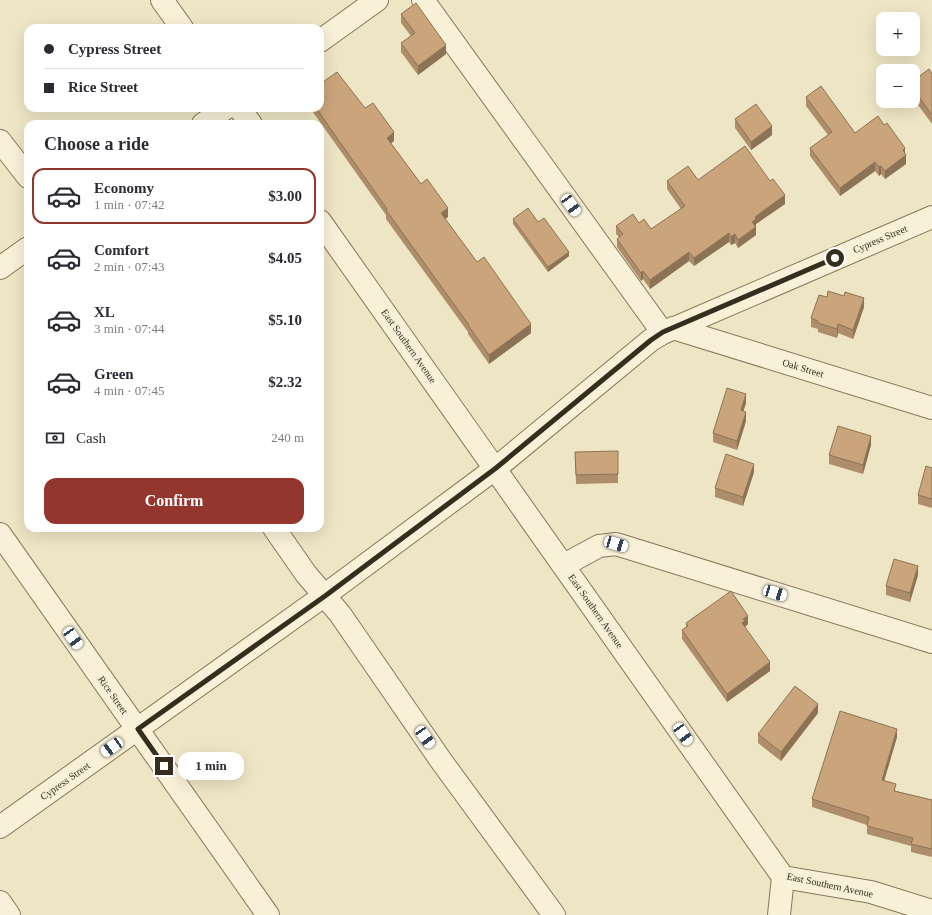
<!DOCTYPE html>
<html lang="en">
<head>
<meta charset="utf-8">
<style>
	:root { --surface:#fff; --page:#f2f2f3; --text:#2b2b33; --muted:#7c7c81; --line:#e1e1e2; --accent:#94362d }
	body { margin:0; font-family:"Times New Roman",serif; background:var(--page); color:var(--text); height:100vh; display:flex; flex-direction:column; font-size:15px; white-space:nowrap }
	* { box-sizing:border-box; margin:0 }
	p { font-size:13px; color:var(--muted) }
	.icon { flex:none; width:22px; height:22px; fill:none; stroke:currentColor; stroke-width:2; stroke-linecap:round; stroke-linejoin:round }
	.map { position:relative; flex:1; overflow:hidden }
	.drawer { position:absolute; left:24px; top:120px; width:300px; height:412px; display:flex; flex-direction:column; background:var(--surface); border-radius:12px; box-shadow:0 4px 16px #0002 }
	.drawer>* { flex:none }
	.guide { position:absolute; left:24px; top:24px; width:300px; height:88px; border-radius:12px; box-shadow:0 4px 16px #0002; display:grid; align-content:center; height:88px; padding:0 20px; background:var(--surface) }
	.buttons { position:absolute; left:876px; top:12px; display:grid; gap:8px }
	.buttons a { display:grid; place-items:center; width:44px; height:44px; border-radius:8px; background:var(--surface); box-shadow:0 4px 16px #0002; font-size:20px }
	.end { position:absolute; width:18px; height:18px; margin:-9px; border:5px solid #372d1f; background:#fff; box-shadow:0 0 0 2px #fff }
	.from { border-radius:50% }
	.bubble { position:absolute; height:28px; border-radius:12px; background:var(--surface); box-shadow:0 4px 16px #0002; font-size:13px; font-weight:700; line-height:28px; text-align:center }
	.car { position:absolute; width:12px; height:24px; margin:-12px -6px; border-radius:5px; box-shadow:0 0 3px 1px #0007; background:linear-gradient(#fff 24%,#345 0 40%,#fff 0 76%,#345 0 86%,#fff 0) }
	.guide b { display:flex; align-items:center; gap:14px; height:38px; font-size:15px }
	.guide b+b { border-top:1px solid var(--line) }
	.guide i { width:10px; height:10px; background:var(--text) }
	ul { padding:0; list-style:none }
	li { display:flex; align-items:center; gap:12px; height:56px; margin:0 8px 6px; padding:0 12px; border:2px solid transparent; border-radius:12px }
	li div { flex:1 }
	li b { display:block; font-size:15px }
	li em { font-style:normal; font-weight:700 }
	li.active { border-color:var(--accent) }
	li>.icon { width:36px; height:36px; stroke-width:1.5 }
	h2 { padding:0 20px; font-size:18px; line-height:48px }
	.pay { display:flex; align-items:center; gap:10px; height:44px; padding:0 20px; font-size:15px }
	.pay p { margin-inline-start:auto }
	.primary-button { display:flex; gap:8px; margin-top:auto; padding:8px 20px }
	.primary-button a { flex:1; height:46px; border-radius:12px; background:var(--accent); color:#fff; font-size:16px; font-weight:700; line-height:46px; text-align:center }
	.map>svg:first-child { display:block }
</style>
</head>
<body>
<div class="map">
<svg width="932" height="915" viewBox="0 0 932 915">
	<rect width="100%" height="100%" fill="#ede5c4"/>
	<g fill="none" stroke-linecap="round" stroke-linejoin="round">
		<g stroke="#87775b" stroke-width="24">
			<path id="minor" d="M162 0 182 28
				M423 0 663 333
				M320 41 377 0
				M239 108 251 124
				M203 124 226 108
				M0 141 28 177
				M320 221 783 877 871 892 932 911
				M0 268 28 248
				M673 328 932 408
				M274 528 306 574 340 614 442 762 554 915
				M0 534 268 915
				M564 565 599 546 616 544 932 642
				M0 827 325 595 496 468 651 340 663 333 932 217
				M0 902 9 915
				M779 915 783 877"/>
		</g>
		<use href="#minor" stroke="#f8f1d7" stroke-width="22"/>
	</g>
	<path fill="#ae8d6a" d="M401 14 446 54 418 75 401 52V43L411 36 401 23Z
		M932 74V124L913 98V81Z
		M806 97 855 133 905 154 906 164 885 179 881 174 879 176 875 171 840 196 810 156V148L828 135 806 106Z
		M310 108H320L394 141 391 143 421 184 448 217 445 219 477 262 531 333 489 364 468 334V332L386 219V215Z
		M735 119 772 135 751 150 735 128Z
		M698 180 785 204 756 224V235L738 248 735 243 731 245 729 242 694 266 689 261 650 289 643 279 641 281 617 247V239L619 237 616 234V226L639 223 651 229 681 209 667 189V181Z
		M513 219 538 222 569 256 548 272 513 224Z
		M827 297 864 307 853 339 838 333 837 338 818 332V329L811 327V318Z
		M746 403 743 411 746 421 737 450 713 442V433Z
		M871 445 863 474 829 464V455Z
		M575 452 618 474V483L576 484Z
		M932 468V508L918 504V495Z
		M754 472 743 506 715 497V488Z
		M918 575 910 602 886 595V586Z
		M686 623 748 624 745 627 770 671 727 702 682 639V630L686 628Z
		M818 713 781 761 758 743V734Z
		M897 737 884 781 896 791 932 800V857L911 852V846L867 834V825L812 807V799Z"/>
	<path fill="#8d7356" d="M446 45V54L418 75V66Z
		M772 126V135L751 150V142Z
		M394 132V141L387 147V138Z
		M905 148V156L906 155V164L885 179V171Z
		M875 162V171L840 196V188Z
		M881 166V174L879 176V167Z
		M785 195V204L756 224V235L738 248V240L752 222 755 217Z
		M448 208V217L441 222V213Z
		M729 233V242L694 266V258Z
		M735 234V243L731 245V237Z
		M569 252V256L548 272V267Z
		M689 252V261L650 289V280Z
		M643 271V279L641 281V273Z
		M864 298V307L853 339V330Z
		M531 324V333L489 364V355Z
		M838 324V333L837 338V329Z
		M746 394V403L741 419V410Z
		M746 412V421L737 450V441Z
		M871 436V445L863 474V465Z
		M754 464V472L743 506V497Z
		M918 566V575L910 602V593Z
		M748 616V624L745 627 742 623 743 619Z
		M770 662V671L727 702V694Z
		M818 704V713L781 761V752Z
		M897 729V737L882 788V780Z"/>
	<path fill="#caa47b" stroke="#8d7356" d="M416 3 446 45 418 66 401 43 415 33 401 14Z
		M929 69 932 74V115L913 89V81Z
		M337 72 365 108 373 103 394 132 387 138 421 184 427 179 448 208 441 213 477 262 484 257 531 324 489 355 468 325H469L386 210 387 209 316 108H320V84Z
		M821 86 855 133 878 116 884 125 887 123 905 148 903 150 906 155 885 171 881 166 879 167 875 162 840 188 810 148 832 132 806 97Z
		M756 104 772 126 751 142 735 119Z
		M745 146 770 181 773 179 785 195 755 217 756 219 752 222 756 227 738 240 735 234 731 237 729 233 694 258 689 252 650 280 643 271 641 273 617 239 623 234 616 226 633 214 639 223 644 219 651 229 685 206 667 181 688 166 698 180Z
		M528 208 538 222 544 218 569 252 548 267 513 219Z
		M828 291 844 296 845 292 864 298 853 330 838 324 837 329 818 323V321L811 318 819 295 827 297Z
		M727 388 746 394 741 410 746 412 737 441 713 433Z
		M838 426 871 436 863 465 829 455Z
		M618 451V474L576 475 575 452Z
		M726 454 754 464 743 497 715 488Z
		M926 466 932 468V499L918 495Z
		M894 559 918 566 910 593 886 586Z
		M731 591 748 616 743 619 745 621 742 623 770 662 727 694 682 630 688 626 686 623Z
		M795 686 818 704 781 752 758 734Z
		M840 711 897 729 882 780 896 784 894 791 932 800V849L911 844 913 838 867 826 869 817 812 799Z"/>
	<g fill="none" stroke-linecap="round" stroke-linejoin="round">
		<path stroke="#372d1f" stroke-width="5" d="M164 766 138 729 325 596 496 468 651 340 663 332 835 258"/>
	</g>
	<g text-anchor="middle" dominant-baseline="central" stroke-width="3" stroke-linejoin="round" paint-order="stroke">
		<g font-size="10" fill="#372d1f" stroke="#f4eed4">
			<text transform="translate(880 239) rotate(-23)">Cypress Street</text>
			<text transform="translate(409 346) rotate(55)">East Southern Avenue</text>
			<text transform="translate(803 368) rotate(17)">Oak Street</text>
			<text transform="translate(596 611) rotate(55)">East Southern Avenue</text>
			<text transform="translate(113 695) rotate(55)">Rice Street</text>
			<text transform="translate(65 781) rotate(-35)">Cypress Street</text>
			<text transform="translate(830 885) rotate(12)">East Southern Avenue</text>
		</g>
	</g>
</svg>
<div class="buttons">
<a>+</a>
<a>−</a>
</div>
<i class="end from" style="left:835px;top:258px"></i>
<i class="end" style="left:164px;top:766px"></i>
<div class="bubble" style="left:178px;top:752px;width:66px">1 min</div>
<i class="car" style="left:571px;top:205px;rotate:144deg"></i>
<i class="car" style="left:616px;top:544px;rotate:107deg"></i>
<i class="car" style="left:775px;top:593px;rotate:107deg"></i>
<i class="car" style="left:73px;top:638px;rotate:145deg"></i>
<i class="car" style="left:683px;top:734px;rotate:145deg"></i>
<i class="car" style="left:425px;top:737px;rotate:145deg"></i>
<i class="car" style="left:112px;top:747px;rotate:235deg"></i>
<div class="guide">
<b><i class="from"></i>Cypress Street</b>
<b><i></i>Rice Street</b>
</div>
<section class="drawer">
<h2>Choose a ride</h2>
<ul>
<li class="active"><svg class="icon" aria-label="car" viewBox="0 0 24 24"><path d="M5 17H2v-5l4-1 3-4h7l3 4 3 1v5h-3M9 17h6M6 11h13"/><circle cx="7" cy="17" r="2"/><circle cx="17" cy="17" r="2"/></svg><div><b>Economy</b><p>1 min · 07:42</p></div><em>$3.00</em></li>
<li><svg class="icon" aria-label="car" viewBox="0 0 24 24"><path d="M5 17H2v-5l4-1 3-4h7l3 4 3 1v5h-3M9 17h6M6 11h13"/><circle cx="7" cy="17" r="2"/><circle cx="17" cy="17" r="2"/></svg><div><b>Comfort</b><p>2 min · 07:43</p></div><em>$4.05</em></li>
<li><svg class="icon" aria-label="car" viewBox="0 0 24 24"><path d="M5 17H2v-5l4-1 3-4h7l3 4 3 1v5h-3M9 17h6M6 11h13"/><circle cx="7" cy="17" r="2"/><circle cx="17" cy="17" r="2"/></svg><div><b>XL</b><p>3 min · 07:44</p></div><em>$5.10</em></li>
<li><svg class="icon" aria-label="car" viewBox="0 0 24 24"><path d="M5 17H2v-5l4-1 3-4h7l3 4 3 1v5h-3M9 17h6M6 11h13"/><circle cx="7" cy="17" r="2"/><circle cx="17" cy="17" r="2"/></svg><div><b>Green</b><p>4 min · 07:45</p></div><em>$2.32</em></li>
</ul>
<div class="pay"><svg class="icon" aria-label="cash" viewBox="0 0 24 24"><path d="M3 7h18v10H3z"/><circle cx="12" cy="12" r="2"/></svg>Cash<p>240 m</p></div>
<div class="primary-button"><a>Confirm</a></div>
</section>
</div>
</body>
</html>
